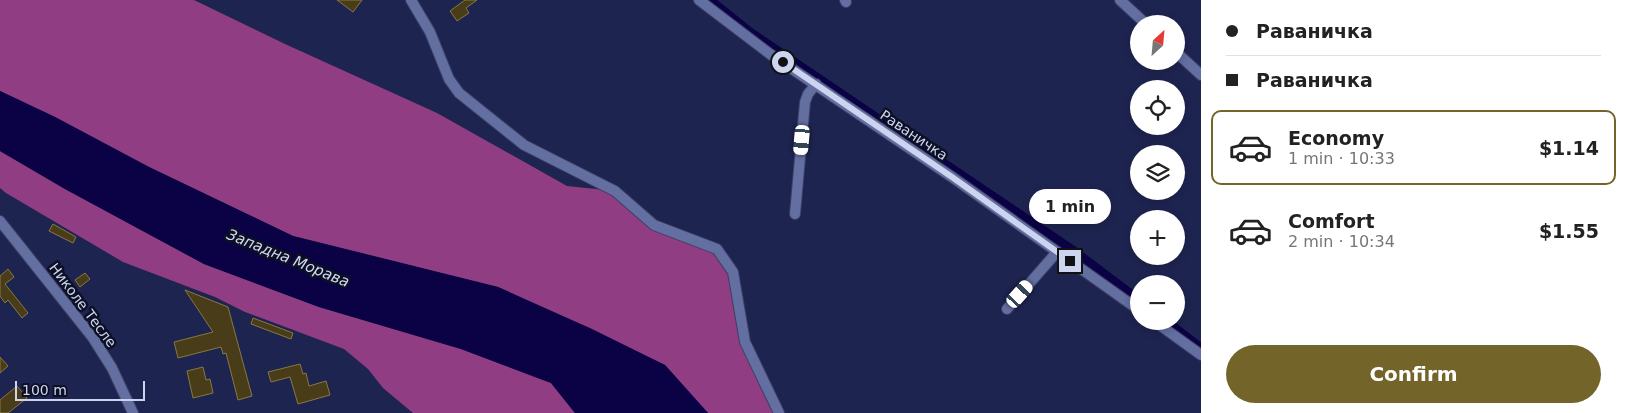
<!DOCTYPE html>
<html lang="en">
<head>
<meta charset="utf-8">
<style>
	:root { --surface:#fff; --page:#f2f2f2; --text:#222; --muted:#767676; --line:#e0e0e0; --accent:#73642a }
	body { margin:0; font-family:"DejaVu Sans",sans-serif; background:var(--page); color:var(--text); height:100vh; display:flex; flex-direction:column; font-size:19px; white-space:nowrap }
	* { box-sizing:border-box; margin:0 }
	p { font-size:16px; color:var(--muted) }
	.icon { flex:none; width:28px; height:28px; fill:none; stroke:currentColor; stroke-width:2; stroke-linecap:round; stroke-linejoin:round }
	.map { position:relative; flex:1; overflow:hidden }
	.drawer { display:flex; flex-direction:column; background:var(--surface); width:425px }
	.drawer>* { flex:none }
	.banner { display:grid; align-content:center; height:110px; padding:0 25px; background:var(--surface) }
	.needle { width:32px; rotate:26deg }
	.tools { position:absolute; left:1130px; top:15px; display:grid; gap:10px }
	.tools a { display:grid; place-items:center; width:55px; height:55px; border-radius:50%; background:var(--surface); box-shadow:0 2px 8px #0003; font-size:25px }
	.scale { position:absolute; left:15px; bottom:12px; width:130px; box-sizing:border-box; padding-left:5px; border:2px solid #ccd4f0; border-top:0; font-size:14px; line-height:18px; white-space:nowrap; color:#ccd4f0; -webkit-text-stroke:4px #0d1024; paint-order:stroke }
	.end { position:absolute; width:22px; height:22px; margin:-11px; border:6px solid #ccd4f0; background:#111; box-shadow:0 0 0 2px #111 }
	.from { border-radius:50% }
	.bubble { position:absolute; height:35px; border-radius:18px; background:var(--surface); box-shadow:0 2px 8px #0003; font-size:16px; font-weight:600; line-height:35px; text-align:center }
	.car { position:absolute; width:15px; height:30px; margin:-15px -8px; border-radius:6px; box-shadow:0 0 4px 1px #0007; background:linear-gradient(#fff 24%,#345 0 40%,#fff 0 76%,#345 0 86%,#fff 0) }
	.banner b { display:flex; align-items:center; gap:18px; height:48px; font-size:19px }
	.banner b+b { border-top:1px solid var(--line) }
	.banner i { width:12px; height:12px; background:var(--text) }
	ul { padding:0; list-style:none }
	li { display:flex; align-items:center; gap:15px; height:75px; margin:0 10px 8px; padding:0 15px; border:2px solid transparent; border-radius:10px }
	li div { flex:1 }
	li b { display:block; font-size:19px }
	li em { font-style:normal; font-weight:600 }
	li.current { border-color:var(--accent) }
	li>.icon { width:45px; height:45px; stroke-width:1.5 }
	.button { display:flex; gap:10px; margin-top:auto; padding:10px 25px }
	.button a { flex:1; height:58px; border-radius:30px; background:var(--accent); color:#fff; font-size:20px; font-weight:600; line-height:58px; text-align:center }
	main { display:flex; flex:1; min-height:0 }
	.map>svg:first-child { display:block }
</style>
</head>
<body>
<main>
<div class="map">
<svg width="1201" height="413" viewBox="0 0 1201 413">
	<rect width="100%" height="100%" fill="#1e2450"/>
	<path fill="#903d83" d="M0 0H194L285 44 437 113 567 186 615 191 654 225 717 249 733 272 745 342 779 413H708L665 365 498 287 293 236 149 167 55 117 0 91Z
		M0 151 65 189 204 264 319 307 461 349 551 383 575 413H413L383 388 368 369 344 349 245 312 215 297 123 262 6 193 0 188Z"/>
	<path fill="#0a0244" d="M0 91 55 117 149 167 293 236 498 287 592 329 665 365 708 413H575L551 383 461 349 319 307 204 264 65 189 0 151Z"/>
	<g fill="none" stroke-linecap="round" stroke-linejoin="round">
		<path stroke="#0a0244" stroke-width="9" d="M710 0 750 32 1074 251 1139 300
			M1166 321 1201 348"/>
	</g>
	<path fill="#483d18" stroke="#89783f" d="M337 0H362L353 12Z
		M465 0H477L466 8 469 13 457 21 450 11Z
		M53 224 76 237 73 243 49 231Z
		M8 269 14 277 5 284 28 313 22 318 8 300 5 303 0 296V276Z
		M85 273 90 279 80 287 75 280Z
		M185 290 228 307 252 396 238 400 226 353 223 354 221 347 178 358 174 342 213 332Z
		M253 318 293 333 291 339 251 324Z
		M0 357 8 366 0 373Z
		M300 364 303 374 306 373 309 386 326 381 330 395 298 404 290 377 271 382 268 372Z
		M203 367 206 380 210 379 213 393 193 398 187 371Z
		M17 386 27 398 8 413H0V400Z"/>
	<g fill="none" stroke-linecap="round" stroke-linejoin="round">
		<g stroke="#3c3f65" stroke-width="12">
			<path id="minor" d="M411 0 430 32 449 79 459 93 524 145 615 191 654 225 717 249 733 272 745 342 779 413
				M699 0 770 54 952 177 1139 310
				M845 0 846 2
				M1120 0 1146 24
				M1176 52 1201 75
				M795 214 805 102 808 94 816 84
				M0 221 93 338 112 368 133 413
				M1007 309 1057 252
				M1154 321 1201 355"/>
		</g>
		<use href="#minor" stroke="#636fa1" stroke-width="10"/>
	</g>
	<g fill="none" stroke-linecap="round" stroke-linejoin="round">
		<path stroke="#ccd4f0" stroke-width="6" d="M783 62 952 177 1070 261"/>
	</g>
	<g text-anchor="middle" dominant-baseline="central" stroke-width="5" stroke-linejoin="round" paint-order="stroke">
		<g font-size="14" fill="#ccd4f0" stroke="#0d1024">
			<text transform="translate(914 135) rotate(34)">Раваничка</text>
			<text transform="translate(83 305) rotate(53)">Николе Тесле</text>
		</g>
		<g font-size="15" font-style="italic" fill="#d3d9f2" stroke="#0d1024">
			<text transform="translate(288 258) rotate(22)">Западна Морава</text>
		</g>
	</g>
</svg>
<div class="tools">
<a><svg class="needle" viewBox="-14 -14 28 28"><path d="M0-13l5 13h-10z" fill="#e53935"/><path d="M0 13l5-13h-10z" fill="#767676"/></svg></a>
<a><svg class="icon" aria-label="locate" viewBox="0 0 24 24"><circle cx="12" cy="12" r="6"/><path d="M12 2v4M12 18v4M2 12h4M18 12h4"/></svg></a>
<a><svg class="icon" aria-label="layers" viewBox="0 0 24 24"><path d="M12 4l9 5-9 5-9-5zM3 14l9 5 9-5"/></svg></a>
<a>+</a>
<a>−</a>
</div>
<div class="scale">100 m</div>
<i class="end from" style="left:783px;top:62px"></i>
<i class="end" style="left:1070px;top:261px"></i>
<div class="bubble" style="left:1029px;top:189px;width:82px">1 min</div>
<i class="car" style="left:802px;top:140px;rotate:185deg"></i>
<i class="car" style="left:1020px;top:294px;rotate:42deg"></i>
</div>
<section class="drawer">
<div class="banner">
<b><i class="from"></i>Раваничка</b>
<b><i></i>Раваничка</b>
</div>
<ul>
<li class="current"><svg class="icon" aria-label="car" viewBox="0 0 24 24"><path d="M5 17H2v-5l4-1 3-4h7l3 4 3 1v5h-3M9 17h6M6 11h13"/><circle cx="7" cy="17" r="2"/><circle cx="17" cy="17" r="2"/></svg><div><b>Economy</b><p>1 min · 10:33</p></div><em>$1.14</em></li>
<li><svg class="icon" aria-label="car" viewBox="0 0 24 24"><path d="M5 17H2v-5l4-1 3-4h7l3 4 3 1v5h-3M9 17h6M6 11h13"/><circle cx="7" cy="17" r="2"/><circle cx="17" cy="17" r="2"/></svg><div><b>Comfort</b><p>2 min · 10:34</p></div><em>$1.55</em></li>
</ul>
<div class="button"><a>Confirm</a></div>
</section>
</main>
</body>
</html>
